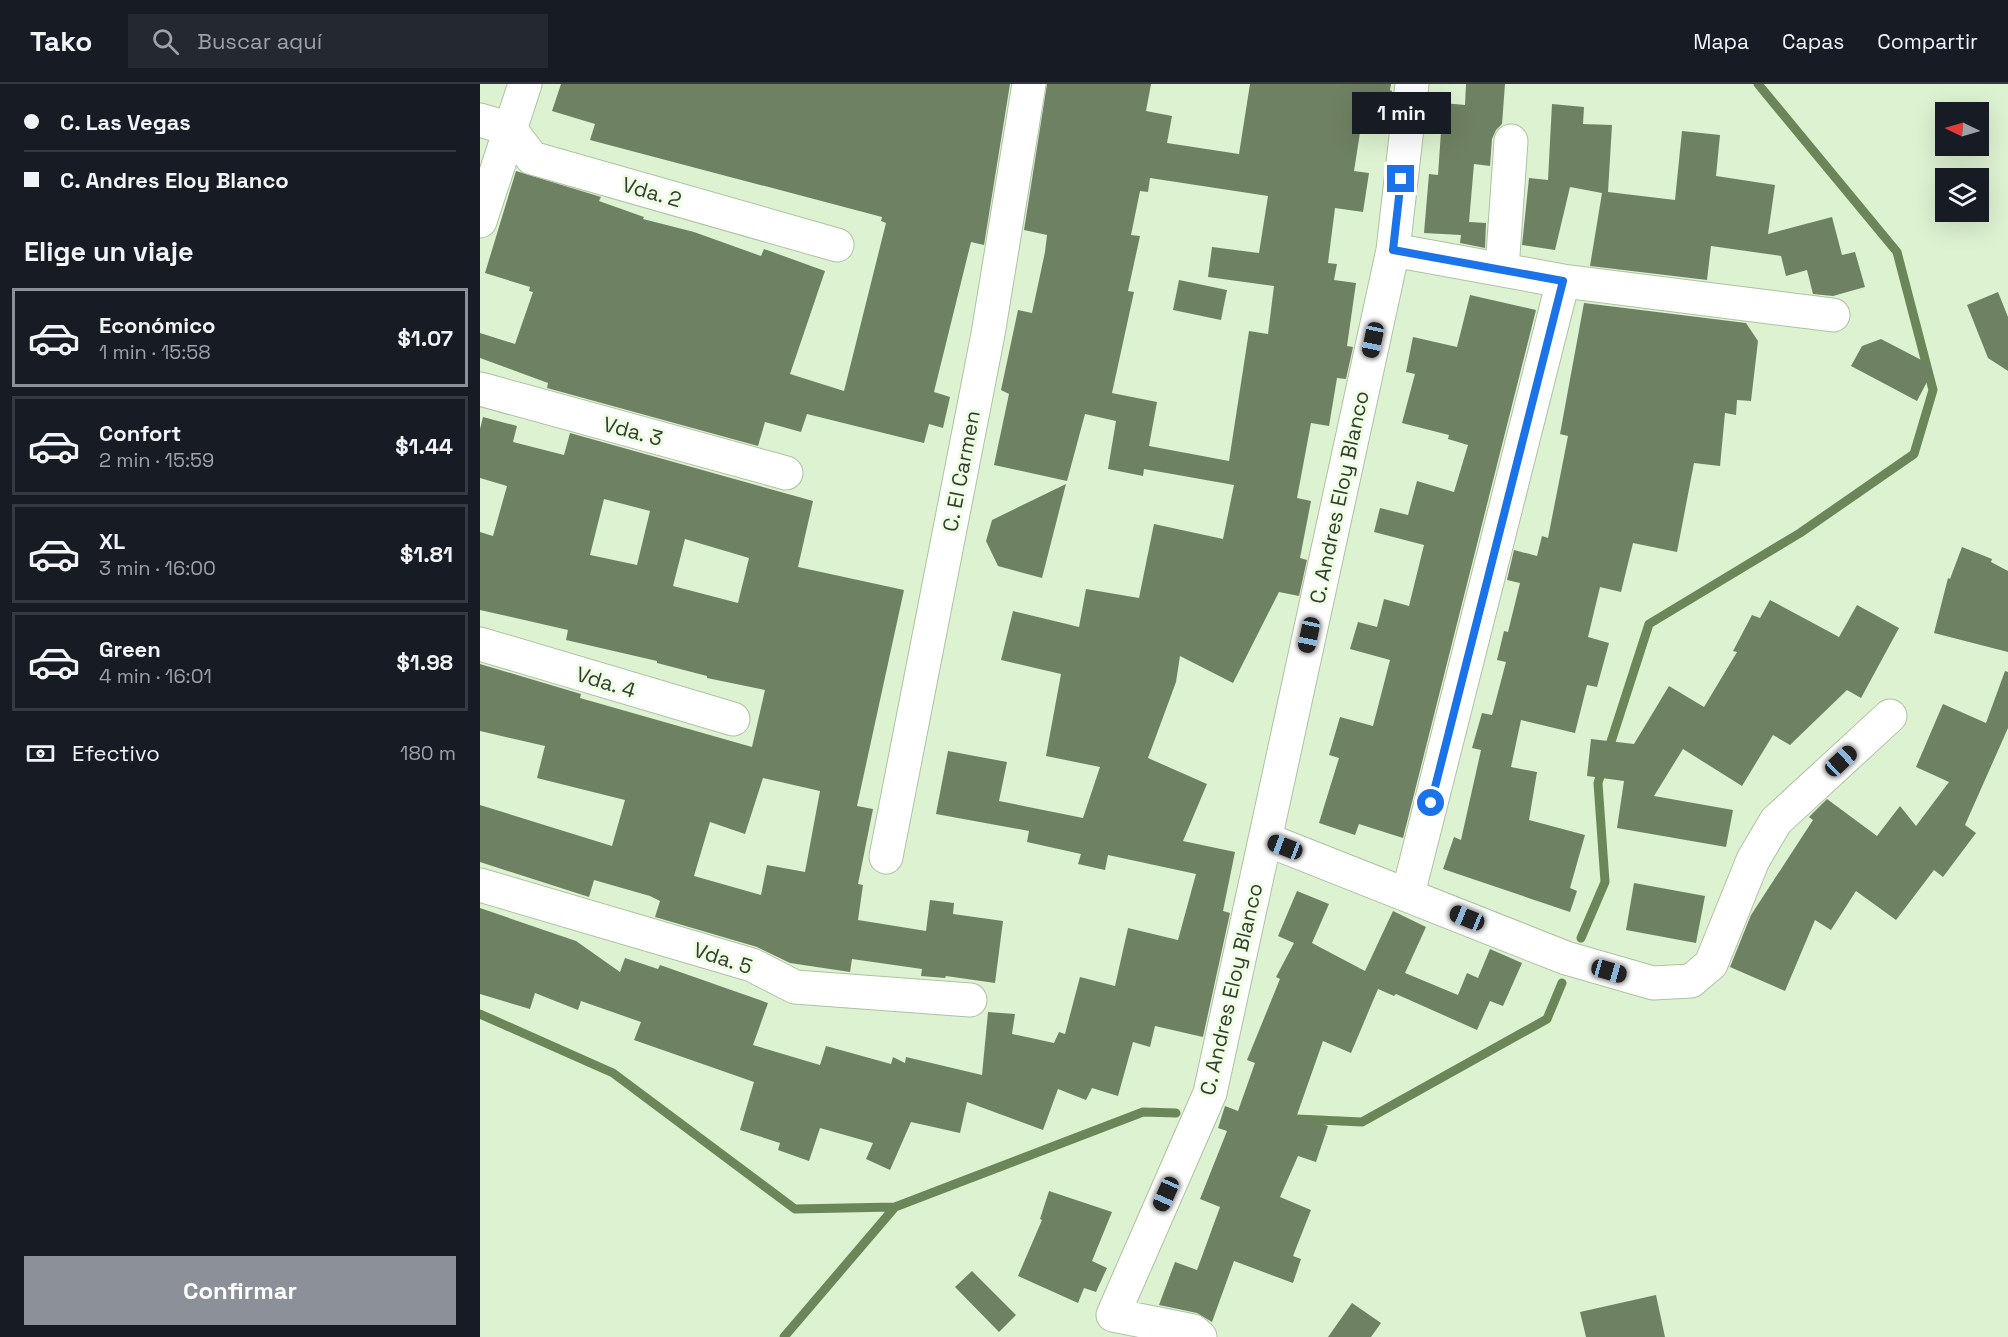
<!DOCTYPE html>
<html lang="es">
<head>
<meta charset="utf-8">
<style>
	:root { --surface:#171b24; --page:#242831; --text:#f1f3f6; --muted:#9ea1a6; --line:#363941; --accent:#8c9099 }
	body { margin:0; font-family:"Space Grotesk",sans-serif; background:var(--page); color:var(--text); height:100vh; display:flex; flex-direction:column; font-size:22px; white-space:nowrap }
	* { box-sizing:border-box; margin:0 }
	p { font-size:20px; color:var(--muted) }
	.icon { flex:none; width:33px; height:33px; fill:none; stroke:currentColor; stroke-width:2; stroke-linecap:round; stroke-linejoin:round }
	.map { position:relative; flex:1; overflow:hidden }
	.side { display:flex; flex-direction:column; background:var(--surface); width:480px }
	.side>* { flex:none }
	.hud { display:grid; align-content:center; height:132px; padding:0 24px; background:var(--surface) }
	.needle { width:39px; rotate:275deg }
	.controls { position:absolute; left:1455px; top:18px; display:grid; gap:12px }
	.controls a { display:grid; place-items:center; width:54px; height:54px; border-radius:0px; background:var(--surface); box-shadow:0 6px 24px #0002; font-size:30px }
	.end { position:absolute; width:27px; height:27px; margin:-14px; border:8px solid #1a73e8; background:#fff; box-shadow:0 0 0 3px #fff }
	.from { border-radius:50% }
	.bubble { position:absolute; height:42px; border-radius:0px; background:var(--surface); box-shadow:0 6px 24px #0002; font-size:20px; font-weight:800; line-height:42px; text-align:center }
	.car { position:absolute; width:18px; height:36px; margin:-18px -9px; border-radius:8px; box-shadow:0 0 4px 2px #0007; background:linear-gradient(#222 24%,#8ab4d8 0 40%,#222 0 76%,#8ab4d8 0 86%,#222 0) }
	.hud b { display:flex; align-items:center; gap:21px; height:57px; font-size:22px }
	.hud b+b { border-top:2px solid var(--line) }
	.hud i { width:15px; height:15px; background:var(--text) }
	ul { padding:0; list-style:none }
	li { display:flex; align-items:center; gap:18px; height:99px; margin:0 12px 9px; padding:0 12px; border:3px solid var(--line); border-radius:0px }
	li div { flex:1 }
	li b { display:block; font-size:22px }
	li em { font-style:normal; font-weight:800 }
	li.current { border-color:var(--accent) }
	li>.icon { width:54px; height:54px; stroke-width:1.5 }
	h2 { padding:0 24px; font-size:27px; line-height:72px }
	.pay { display:flex; align-items:center; gap:15px; height:66px; padding:0 24px; font-size:22px }
	.pay p { margin-inline-start:auto }
	.cta { display:flex; gap:12px; margin-top:auto; padding:12px 24px }
	.cta a { flex:1; height:69px; border-radius:0px; background:var(--accent); color:#fff; font-size:24px; font-weight:800; line-height:69px; text-align:center }
	header { display:flex; align-items:center; gap:36px; box-sizing:border-box; height:84px; padding:0 30px; background:var(--surface); border-bottom:2px solid var(--line) }
	header strong { font-size:28px }
	nav { display:flex; gap:33px; margin-inline-start:auto; font-size:21px }
	.search { width:420px; height:54px; background:var(--page); display:flex; align-items:center; gap:15px; box-sizing:border-box; padding:0 21px; border-radius:0px; color:var(--muted); font-size:22px }
	main { display:flex; flex:1; min-height:0 }
	.map>svg:first-child { display:block }
</style>
</head>
<body>
<header>
<strong>Tako</strong>
<div class="search"><svg class="icon" aria-label="search" viewBox="0 0 24 24"><circle cx="10" cy="10" r="6"/><path d="M15 15l6 6"/></svg>Buscar aquí</div>
<nav><a>Mapa</a><a>Capas</a><a>Compartir</a></nav>
</header>
<main>
<section class="side">
<div class="hud">
<b><i class="from"></i>C. Las Vegas</b>
<b><i></i>C. Andres Eloy Blanco</b>
</div>
<h2>Elige un viaje</h2>
<ul>
<li class="current"><svg class="icon" aria-label="car" viewBox="0 0 24 24"><path d="M5 17H2v-5l4-1 3-4h7l3 4 3 1v5h-3M9 17h6M6 11h13"/><circle cx="7" cy="17" r="2"/><circle cx="17" cy="17" r="2"/></svg><div><b>Económico</b><p>1 min · 15:58</p></div><em>$1.07</em></li>
<li><svg class="icon" aria-label="car" viewBox="0 0 24 24"><path d="M5 17H2v-5l4-1 3-4h7l3 4 3 1v5h-3M9 17h6M6 11h13"/><circle cx="7" cy="17" r="2"/><circle cx="17" cy="17" r="2"/></svg><div><b>Confort</b><p>2 min · 15:59</p></div><em>$1.44</em></li>
<li><svg class="icon" aria-label="car" viewBox="0 0 24 24"><path d="M5 17H2v-5l4-1 3-4h7l3 4 3 1v5h-3M9 17h6M6 11h13"/><circle cx="7" cy="17" r="2"/><circle cx="17" cy="17" r="2"/></svg><div><b>XL</b><p>3 min · 16:00</p></div><em>$1.81</em></li>
<li><svg class="icon" aria-label="car" viewBox="0 0 24 24"><path d="M5 17H2v-5l4-1 3-4h7l3 4 3 1v5h-3M9 17h6M6 11h13"/><circle cx="7" cy="17" r="2"/><circle cx="17" cy="17" r="2"/></svg><div><b>Green</b><p>4 min · 16:01</p></div><em>$1.98</em></li>
</ul>
<div class="pay"><svg class="icon" aria-label="cash" viewBox="0 0 24 24"><path d="M3 7h18v10H3z"/><circle cx="12" cy="12" r="2"/></svg>Efectivo<p>180 m</p></div>
<div class="cta"><a>Confirmar</a></div>
</section>
<div class="map">
<svg width="1528" height="1253" viewBox="0 0 1528 1253">
	<rect width="100%" height="100%" fill="#ddf2d1"/>
	<g fill="none" stroke-linecap="round" stroke-linejoin="round">
		<path stroke="#6b8759" stroke-width="9" d="M1128 667 1169 540 1320 449 1434 370 1453 306 1417 168 1278 0
			M1101 854 1125 798 1118 699 1123 683
			M0 930 133 989 315 1125 415 1123
			M817 1035 882 1038 1067 935 1082 899
			M304 1253 415 1123 663 1028 696 1029"/>
	</g>
	<path fill="#6f8163" fill-rule="evenodd" d="M81 0H530L504 161 491 158 454 308 470 313 463 344 449 340 444 359 327 330 321 348 285 338 278 362 67 304 68 299 0 274V249L35 260 53 208 49 207 50 203 5 189 36 87 121 113 119 117 164 133 163 135 214 148 281 172 284 165 345 187 310 290 364 307 406 139 401 137 402 133 110 56 115 40 72 27Z
		M567 0H671L666 27 692 32 687 59 759 70 770 0H911L910 6 912 7 910 30 892 28 891 37 882 36 874 87 889 89 883 128 855 124 848 179 857 180 854 196 876 199 867 262 873 263 866 295 857 294 849 342 831 339 817 414 831 417 820 474 827 476 819 512 799 508 753 599 700 572 696 598 668 674 727 700 703 757 755 768 743 827 750 829 723 953 675 942 670 963 653 958 638 1012 612 1004 606 1016 578 1005 563 1046 487 1018 480 1049 431 1038 410 1086 386 1075 393 1059 340 1044 329 1077 298 1066 300 1059 260 1046 274 998 154 956 161 938 101 917 98 926 55 909 50 925 0 910V824L96 857 140 888 145 874 178 885 180 881 288 919 273 961 340 981 346 962 411 980 413 973 425 979 426 973 502 991 508 928 535 930 532 950 574 959 579 948 585 950 600 893 635 902 648 844 698 856 716 790 628 771 625 786 598 780 601 770 547 758 549 747 456 730 468 667 527 678 519 717 603 734 620 683 566 672 581 590 521 576 533 527 599 543 606 505 659 514 674 440 743 455 754 401 664 385 663 392 628 385 636 337 605 330 587 397 514 381 529 310 521 306 538 226 552 229 565 168 567 151 544 146ZM670 94 788 112 779 169 732 163 728 193 794 202 788 250 769 247 749 377 669 362 677 318 632 309 654 208 648 207 660 152 651 151 660 107 668 108Z
		M986 0H1025L1022 40 1016 46 1012 55 1010 82 994 80 989 138 1006 139 1005 164 980 159 981 151 944 149 949 90 958 91 963 19 985 21Z
		M1072 20 1104 23 1103 40 1132 41 1128 108 1195 116 1202 47 1240 51 1236 92 1295 101 1288 150 1352 133 1362 171 1375 168 1385 203 1353 212 1333 210 1327 186 1306 192 1301 172 1231 162 1227 196 1110 182 1122 109 1090 103 1075 166 1042 161 1049 94 1068 96Z
		M699 196 747 206 741 236 693 226Z
		M1518 208 1528 233V287L1508 274 1487 221Z
		M990 211 1056 226 923 754 879 740 875 751 839 739 859 674 849 671 860 633 893 642 910 576 870 565 878 538 897 543 904 515 929 522 944 461 894 448 900 424 928 431 937 397 974 408 988 361 968 355 969 351 922 339 935 290 926 288 933 253 977 263Z
		M1104 219 1266 239 1278 257 1271 317 1257 316 1256 331 1245 329 1240 382 1214 379 1197 468 1153 459 1141 508 1120 503 1108 553 1129 559 1117 603 1107 601 1095 649 1041 636 1031 683 1057 688 1049 736 1105 751 1090 804 1097 807 1090 828 963 785 974 753 981 756 1001 666 992 664 1002 629 1012 631 1026 578 1017 576 1024 547 1028 548 1040 499 1027 496 1034 466 1057 472 1062 452 1068 454 1088 352 1080 350Z
		M1401 255 1451 281V290L1437 317 1371 282 1382 262Z
		M3 333 37 342 33 358 84 371 90 349 333 417 318 483 424 506 377 722 393 725 378 800 383 801 378 836 446 847 450 816 474 819 473 830 523 837 515 899 466 892 465 894 441 892 442 885 372 875 370 888 310 879 277 863 175 833 180 817 170 812 114 796 109 813 0 778V721L132 762 145 716 57 694 65 662 0 647V580L101 610 100 614 272 663 285 606 227 594V592L177 579V577L86 556 88 546 0 526V448L13 452 27 402 0 394V345ZM124 415 170 427 157 481 110 471ZM205 455 269 474 258 519 193 502ZM283 694 340 707 325 788 287 781 281 811 214 792 230 738 265 750Z
		M586 400 562 494 518 482 506 457 512 436Z
		M1482 463 1512 475 1511 478 1528 487V568L1454 549 1468 494 1470 495Z
		M1290 516 1359 553 1377 521 1419 544 1381 614 1367 606 1310 661 1293 651 1262 702 1203 665 1174 712 1253 726 1246 763 1137 744 1144 697 1107 692 1111 655 1154 660 1189 602 1224 623 1257 568 1253 567 1272 531 1280 534Z
		M1525 587 1528 588V644L1485 741 1496 749 1463 793 1454 786 1416 836 1376 807 1351 846 1335 836 1305 907 1250 883 1271 831 1333 736 1329 733 1347 715 1397 752 1420 722 1436 742 1469 698 1436 683 1463 620 1506 639Z
		M1154 799 1225 812 1216 859 1146 846Z
		M817 807 849 820 832 859 885 887 913 827 946 843 925 889 978 911 987 889 998 894 1010 865 1042 879 1023 922 1010 917 997 946 916 910 914 912 898 905 871 969 843 957 817 1031 848 1042 836 1078 818 1072 800 1113 831 1126 813 1172 821 1175 813 1199 754 1177 732 1238 717 1229 679 1221 695 1178 717 1186 740 1123 720 1115 747 1047 738 1044 745 1022 758 1027 775 979 767 976 800 895 796 893 814 859 798 852Z
		M569 1107 632 1128 612 1177 627 1184 616 1208 604 1204 598 1219 538 1192 562 1136 560 1135Z
		M492 1187 536 1231 519 1248 475 1203Z
		M1176 1211 1185 1253H1106L1100 1228Z
		M872 1219 901 1239 891 1253H848Z"/>
	<g fill="none" stroke-linecap="round" stroke-linejoin="round">
		<g stroke="#adc2a2" stroke-width="35">
			<path id="minor" d="M0 36 30 45 52 74 357 161
				M0 137 45 0
				M913 166 1083 197 1353 231
				M1022 185 1031 57
				M0 305 306 389
				M0 560 253 635
				M785 755 1086 874 1173 899 1211 897 1231 880 1273 776 1296 737 1410 632
				M406 773 508 250 549 0
				M0 801 272 881 315 903 490 916
				M928 810 1083 197
				M720 1253 713 1247 633 1231 730 1009 913 166 932 0"/>
		</g>
		<use href="#minor" stroke="#fff" stroke-width="33"/>
	</g>
	<g fill="none" stroke-linecap="round" stroke-linejoin="round">
		<path stroke="#1a73e8" stroke-width="8" d="M921 95 913 166 1083 197 951 719"/>
	</g>
	<g text-anchor="middle" dominant-baseline="central" stroke-width="6" stroke-linejoin="round" paint-order="stroke">
		<g font-size="21" fill="#343c2f" stroke="#edfee3">
			<text transform="translate(172 108) rotate(16)">Vda. 2</text>
			<text transform="translate(153 347) rotate(15)">Vda. 3</text>
			<text transform="translate(481 387) rotate(-79)">C. El Carmen</text>
			<text transform="translate(859 413) rotate(-78)">C. Andres Eloy Blanco</text>
			<text transform="translate(126 598) rotate(17)">Vda. 4</text>
			<text transform="translate(243 874) rotate(18)">Vda. 5</text>
			<text transform="translate(751 905) rotate(-77)">C. Andres Eloy Blanco</text>
		</g>
	</g>
</svg>
<div class="controls">
<a><svg class="needle" viewBox="-14 -14 28 28"><path d="M0-13l5 13h-10z" fill="#e53935"/><path d="M0 13l5-13h-10z" fill="#9ea1a6"/></svg></a>
<a><svg class="icon" aria-label="layers" viewBox="0 0 24 24"><path d="M12 4l9 5-9 5-9-5zM3 14l9 5 9-5"/></svg></a>
</div>
<i class="end from" style="left:951px;top:719px"></i>
<i class="end" style="left:921px;top:95px"></i>
<div class="bubble" style="left:872px;top:8px;width:99px">1 min</div>
<i class="car" style="left:893px;top:256px;rotate:192deg"></i>
<i class="car" style="left:829px;top:551px;rotate:192deg"></i>
<i class="car" style="left:1361px;top:677px;rotate:47deg"></i>
<i class="car" style="left:805px;top:763px;rotate:291deg"></i>
<i class="car" style="left:987px;top:834px;rotate:292deg"></i>
<i class="car" style="left:1129px;top:887px;rotate:106deg"></i>
<i class="car" style="left:686px;top:1110px;rotate:204deg"></i>
</div>
</main>
</body>
</html>
